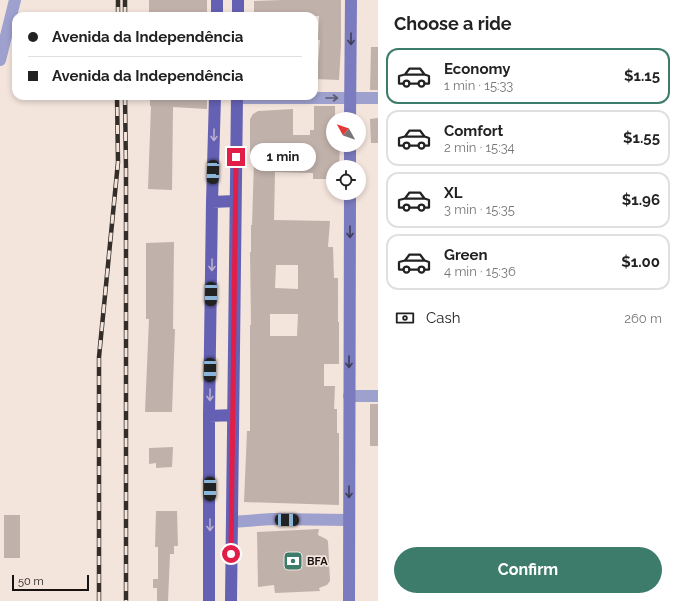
<!DOCTYPE html>
<html lang="en">
<head>
<meta charset="utf-8">
<style>
	:root { --surface:#fff; --page:#f2f2f2; --text:#222; --muted:#767676; --line:#e0e0e0; --accent:#3d7c6a }
	body { margin:0; font-family:Raleway,sans-serif; background:var(--page); color:var(--text); height:100vh; display:flex; flex-direction:column; font-size:15px; white-space:nowrap }
	* { box-sizing:border-box; margin:0 }
	p { font-size:13px; color:var(--muted) }
	.icon { flex:none; width:22px; height:22px; fill:none; stroke:currentColor; stroke-width:2; stroke-linecap:round; stroke-linejoin:round }
	.map { position:relative; flex:1; overflow:hidden }
	.panel { display:flex; flex-direction:column; background:var(--surface); width:300px }
	.panel>* { flex:none }
	.hud { position:absolute; left:12px; top:12px; width:306px; height:88px; border-radius:12px; box-shadow:0 2px 6px #0003; display:grid; align-content:center; height:88px; padding:0 16px; background:var(--surface) }
	.needle { width:26px; rotate:310deg }
	.buttons { position:absolute; left:326px; top:112px; display:grid; gap:8px }
	.buttons a { display:grid; place-items:center; width:40px; height:40px; border-radius:50%; background:var(--surface); box-shadow:0 2px 6px #0003; font-size:20px }
	.scale { position:absolute; left:12px; bottom:10px; width:77px; box-sizing:border-box; padding-left:4px; border:2px solid #181310; border-top:0; font-size:11px; line-height:14px; white-space:nowrap; color:#181310; -webkit-text-stroke:3px #f3e4dc; paint-order:stroke }
	.end { position:absolute; width:18px; height:18px; margin:-9px; border:5px solid #e11d48; background:#fff; box-shadow:0 0 0 2px #fff }
	.from { border-radius:50% }
	.bubble { position:absolute; height:28px; border-radius:14px; background:var(--surface); box-shadow:0 2px 6px #0003; font-size:13px; font-weight:700; line-height:28px; text-align:center }
	.car { position:absolute; width:12px; height:24px; margin:-12px -6px; border-radius:5px; box-shadow:0 0 3px 1px #0007; background:linear-gradient(#222 24%,#8ab4d8 0 40%,#222 0 76%,#8ab4d8 0 86%,#222 0) }
	.hud b { display:flex; align-items:center; gap:14px; height:38px; font-size:15px }
	.hud b+b { border-top:1px solid var(--line) }
	.hud i { width:10px; height:10px; background:var(--text) }
	ul { padding:0; list-style:none }
	li { display:flex; align-items:center; gap:12px; height:56px; margin:0 8px 6px; padding:0 8px; border:2px solid var(--line); border-radius:12px }
	li div { flex:1 }
	li b { display:block; font-size:15px }
	li em { font-style:normal; font-weight:700 }
	li.selected { border-color:var(--accent) }
	li>.icon { width:36px; height:36px; stroke-width:1.5 }
	h2 { padding:0 16px; font-size:18px; line-height:48px }
	.pay { display:flex; align-items:center; gap:10px; height:44px; padding:0 16px; font-size:15px }
	.pay p { margin-inline-start:auto }
	.cta { display:flex; gap:8px; margin-top:auto; padding:8px 16px }
	.cta a { flex:1; height:46px; border-radius:24px; background:var(--accent); color:#fff; font-size:16px; font-weight:700; line-height:46px; text-align:center }
	main { display:flex; flex:1; min-height:0 }
	.map>svg:first-child { display:block }
</style>
</head>
<body>
<main>
<div class="map">
<svg width="378" height="601" viewBox="0 0 378 601">
	<rect width="100%" height="100%" fill="#f3e4dc"/>
	<path fill="#c0b1aa" fill-rule="evenodd" d="M149 0H207V16H149Z
		M283 0H341V45L339 80 314 79V63H318L320 40H318L319 16H254V1Z
		M371 47H378V90H370Z
		M150 96H207V109L173 107 172 190 148 189 151 106H150Z
		M314 106H335V119H333V145H335V147H340L339 167H333V179H313V173L275 172 274 220 330 221 328 247H333L334 278H338V322H339V364H324V386H335L334 409H337V433H339V505L244 502 247 431H250V325H251L250 252H251V225H252L254 161H250V119L253 114 258 111 293 109V135H310V130H314ZM276 265H298V289L275 288ZM270 314H298L297 336H270Z
		M378 118V143H371L370 119Z
		M174 242 173 329H175L172 412H145L149 319H146V243Z
		M370 404H378V446H370Z
		M173 447 172 467 156 468V463L149 464V448Z
		M156 511H177L178 546H174V554H170L168 601H157V588H153V579H158V547H155Z
		M4 515H20V558H4Z
		M319 529 318 535 326 539 328 541 330 581 327 585 319 588 320 591 275 593 274 585 258 587 257 532Z"/>
	<g fill="none" stroke-linecap="round" stroke-linejoin="round">
		<path stroke="#9ea0ce" stroke-width="12" d="M237 98H378
			M349 396H378
			M232 522 272 519 349 520"/>
		<path stroke="#9ea0ce" stroke-width="12" d="M0 60 15 0"/>
		<path stroke="#7b7bbf" stroke-width="12" d="M350 119 351 0
			M350 167V145
			M349 601 350 193"/>
		<path stroke="#6460b3" stroke-width="12" d="M217 16V0
			M238 16V0
			M212 202 235 201
			M209 416 233 415
			M209 601V416L212 202 215 96
			M231 601 237 96"/>
		<g stroke="#342e2a" stroke-width="4.5">
			<path id="rail" d="M118 16V0
				M125 16V0
				M125 96 126 170V601
				M99 601V357L118 162 117 96"/>
		</g>
		<use href="#rail" stroke="#f3e4dc" stroke-width="3" stroke-dasharray="9" stroke-linecap="butt"/>
	</g>
	<defs><path id="oneway-shaft" d="M-6 0H5M1.5-3L5.5 0L1.5 3" fill="none" stroke-width="1.6" stroke-linecap="round" stroke-linejoin="round"/></defs>
	<g stroke="#403d56">
		<use href="#oneway-shaft" transform="translate(351 39) rotate(90)"/>
		<use href="#oneway-shaft" transform="translate(350 232) rotate(90)"/>
		<use href="#oneway-shaft" transform="translate(349 362) rotate(90)"/>
		<use href="#oneway-shaft" transform="translate(349 492) rotate(90)"/>
	</g>
	<use stroke="#5b5a6f" href="#oneway-shaft" transform="translate(332 98)"/>
	<g stroke="#baafcc">
		<use href="#oneway-shaft" transform="translate(214 135) rotate(91)"/>
		<use href="#oneway-shaft" transform="translate(212 265) rotate(91)"/>
		<use href="#oneway-shaft" transform="translate(210 395) rotate(91)"/>
		<use href="#oneway-shaft" transform="translate(210 525) rotate(90)"/>
	</g>
	<g fill="none" stroke-linecap="round" stroke-linejoin="round">
		<path stroke="#e11d48" stroke-width="5" d="M231 554 236 157"/>
	</g>
	<defs>
		<g id="bank-square" transform="scale(1)"><rect x="-9" y="-9" width="18" height="18" rx="4" fill="#3d7c6a" stroke="#f3e4dc"/><path d="M-6-4H6V4H-6ZM0-2.3a2.3 2.3 0 1 0 0 4.6a2.3 2.3 0 1 0 0-4.6Z" fill="#fff"/></g>
	</defs>
	<g fill-rule="evenodd">
		<use href="#bank-square" x="293" y="561"/>
	</g>
	<g text-anchor="middle" dominant-baseline="central" stroke-width="3.5" stroke-linejoin="round" paint-order="stroke">
		<g font-size="11" font-weight="bold" fill="#181310" stroke="#f3e4dc" text-anchor="start">
			<text x="307" y="561">BFA</text>
		</g>
	</g>
</svg>
<div class="buttons">
<a><svg class="needle" viewBox="-14 -14 28 28"><path d="M0-13l5 13h-10z" fill="#e53935"/><path d="M0 13l5-13h-10z" fill="#767676"/></svg></a>
<a><svg class="icon" aria-label="locate" viewBox="0 0 24 24"><circle cx="12" cy="12" r="6"/><path d="M12 2v4M12 18v4M2 12h4M18 12h4"/></svg></a>
</div>
<div class="scale">50 m</div>
<i class="end from" style="left:231px;top:554px"></i>
<i class="end" style="left:236px;top:157px"></i>
<div class="bubble" style="left:250px;top:143px;width:66px">1 min</div>
<i class="car" style="left:213px;top:172px;rotate:182deg"></i>
<i class="car" style="left:211px;top:294px;rotate:181deg"></i>
<i class="car" style="left:210px;top:370px;rotate:181deg"></i>
<i class="car" style="left:210px;top:489px;rotate:180deg"></i>
<i class="car" style="left:287px;top:520px;rotate:91deg"></i>
<div class="hud">
<b><i class="from"></i>Avenida da Independência</b>
<b><i></i>Avenida da Independência</b>
</div>
</div>
<section class="panel">
<h2>Choose a ride</h2>
<ul>
<li class="selected"><svg class="icon" aria-label="car" viewBox="0 0 24 24"><path d="M5 17H2v-5l4-1 3-4h7l3 4 3 1v5h-3M9 17h6M6 11h13"/><circle cx="7" cy="17" r="2"/><circle cx="17" cy="17" r="2"/></svg><div><b>Economy</b><p>1 min · 15:33</p></div><em>$1.15</em></li>
<li><svg class="icon" aria-label="car" viewBox="0 0 24 24"><path d="M5 17H2v-5l4-1 3-4h7l3 4 3 1v5h-3M9 17h6M6 11h13"/><circle cx="7" cy="17" r="2"/><circle cx="17" cy="17" r="2"/></svg><div><b>Comfort</b><p>2 min · 15:34</p></div><em>$1.55</em></li>
<li><svg class="icon" aria-label="car" viewBox="0 0 24 24"><path d="M5 17H2v-5l4-1 3-4h7l3 4 3 1v5h-3M9 17h6M6 11h13"/><circle cx="7" cy="17" r="2"/><circle cx="17" cy="17" r="2"/></svg><div><b>XL</b><p>3 min · 15:35</p></div><em>$1.96</em></li>
<li><svg class="icon" aria-label="car" viewBox="0 0 24 24"><path d="M5 17H2v-5l4-1 3-4h7l3 4 3 1v5h-3M9 17h6M6 11h13"/><circle cx="7" cy="17" r="2"/><circle cx="17" cy="17" r="2"/></svg><div><b>Green</b><p>4 min · 15:36</p></div><em>$1.00</em></li>
</ul>
<div class="pay"><svg class="icon" aria-label="cash" viewBox="0 0 24 24"><path d="M3 7h18v10H3z"/><circle cx="12" cy="12" r="2"/></svg>Cash<p>260 m</p></div>
<div class="cta"><a>Confirm</a></div>
</section>
</main>
</body>
</html>
